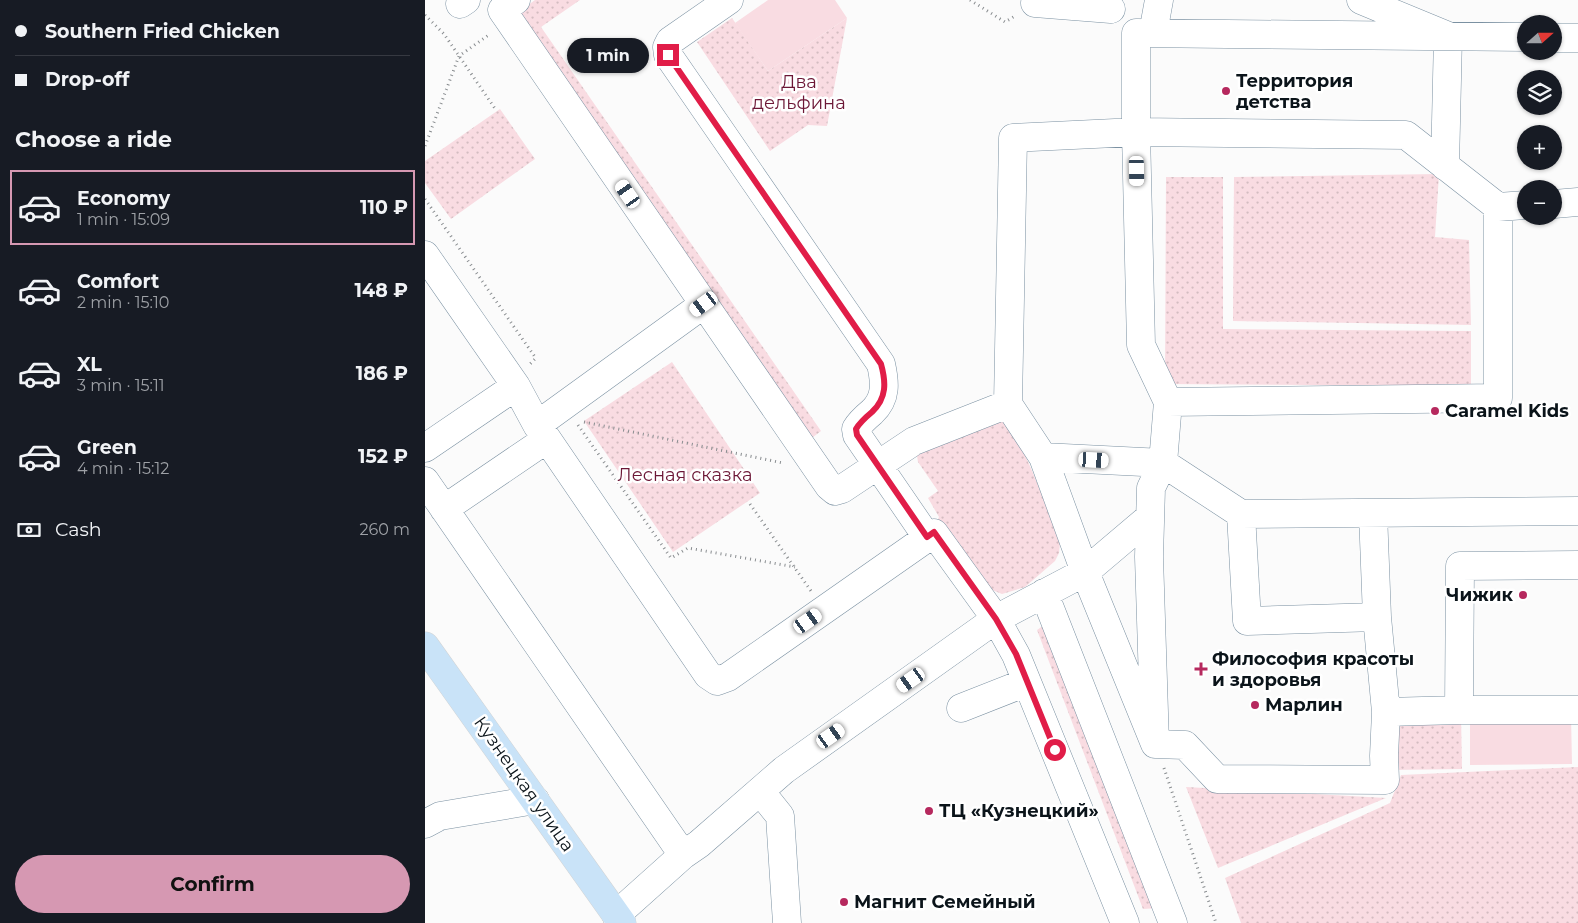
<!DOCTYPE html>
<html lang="en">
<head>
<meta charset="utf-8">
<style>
	:root { --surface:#171b24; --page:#242831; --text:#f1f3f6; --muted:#9ea1a6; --line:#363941; --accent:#d698b2 }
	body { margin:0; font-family:Montserrat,sans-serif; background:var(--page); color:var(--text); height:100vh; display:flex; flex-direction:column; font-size:19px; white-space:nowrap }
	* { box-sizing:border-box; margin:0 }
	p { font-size:16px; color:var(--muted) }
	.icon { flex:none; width:28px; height:28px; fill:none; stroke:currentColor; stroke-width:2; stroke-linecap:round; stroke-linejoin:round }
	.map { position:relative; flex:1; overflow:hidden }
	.sheet { display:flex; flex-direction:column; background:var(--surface); width:425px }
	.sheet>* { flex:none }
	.banner { display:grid; align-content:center; height:110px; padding:0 15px; background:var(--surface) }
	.needle { width:32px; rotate:69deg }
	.buttons { position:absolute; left:1092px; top:15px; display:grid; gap:10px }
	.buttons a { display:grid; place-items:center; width:45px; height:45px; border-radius:50%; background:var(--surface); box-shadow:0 1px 4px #0004; font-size:25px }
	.end { position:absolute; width:22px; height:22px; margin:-11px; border:6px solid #e11d48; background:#fff; box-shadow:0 0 0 2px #fff }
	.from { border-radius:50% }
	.bubble { position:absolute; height:35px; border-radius:18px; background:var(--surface); box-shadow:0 1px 4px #0004; font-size:16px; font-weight:700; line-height:35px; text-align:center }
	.car { position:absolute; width:15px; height:30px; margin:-15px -8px; border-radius:6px; box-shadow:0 0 4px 1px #0007; background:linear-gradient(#fff 24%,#345 0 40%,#fff 0 76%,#345 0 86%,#fff 0) }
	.banner b { display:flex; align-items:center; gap:18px; height:48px; font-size:19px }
	.banner b+b { border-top:1px solid var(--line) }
	.banner i { width:12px; height:12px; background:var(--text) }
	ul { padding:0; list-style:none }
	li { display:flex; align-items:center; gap:15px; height:75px; margin:0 10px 8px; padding:0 5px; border:2px solid transparent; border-radius:0px }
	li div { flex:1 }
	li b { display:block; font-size:19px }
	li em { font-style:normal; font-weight:700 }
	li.selected { border-color:var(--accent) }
	li>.icon { width:45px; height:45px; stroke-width:1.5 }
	h2 { padding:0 15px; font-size:22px; line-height:60px }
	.pay { display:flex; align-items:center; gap:12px; height:55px; padding:0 15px; font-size:19px }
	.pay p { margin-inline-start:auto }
	.button { display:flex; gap:10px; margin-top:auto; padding:10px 15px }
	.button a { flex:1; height:58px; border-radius:30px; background:var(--accent); color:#111; font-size:20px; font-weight:700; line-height:58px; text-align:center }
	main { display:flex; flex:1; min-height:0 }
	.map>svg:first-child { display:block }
</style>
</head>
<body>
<main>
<section class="sheet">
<div class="banner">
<b><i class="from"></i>Southern Fried Chicken</b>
<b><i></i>Drop-off</b>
</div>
<h2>Choose a ride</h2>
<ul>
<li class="selected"><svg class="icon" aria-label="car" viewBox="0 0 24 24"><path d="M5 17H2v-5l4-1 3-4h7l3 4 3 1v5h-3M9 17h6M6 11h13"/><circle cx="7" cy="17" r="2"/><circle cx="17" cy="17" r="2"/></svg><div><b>Economy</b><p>1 min · 15:09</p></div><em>110 ₽</em></li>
<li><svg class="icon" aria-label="car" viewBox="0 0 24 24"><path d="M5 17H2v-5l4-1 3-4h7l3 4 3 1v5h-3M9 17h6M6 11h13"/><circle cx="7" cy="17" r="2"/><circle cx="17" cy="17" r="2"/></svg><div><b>Comfort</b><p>2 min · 15:10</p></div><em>148 ₽</em></li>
<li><svg class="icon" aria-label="car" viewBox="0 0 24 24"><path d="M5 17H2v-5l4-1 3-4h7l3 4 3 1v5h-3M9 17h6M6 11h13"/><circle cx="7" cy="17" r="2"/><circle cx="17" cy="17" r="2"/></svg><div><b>XL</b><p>3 min · 15:11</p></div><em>186 ₽</em></li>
<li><svg class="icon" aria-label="car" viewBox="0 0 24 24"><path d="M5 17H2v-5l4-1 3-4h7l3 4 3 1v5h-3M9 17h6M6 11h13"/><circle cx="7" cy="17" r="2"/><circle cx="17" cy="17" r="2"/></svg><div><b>Green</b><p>4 min · 15:12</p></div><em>152 ₽</em></li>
</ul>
<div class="pay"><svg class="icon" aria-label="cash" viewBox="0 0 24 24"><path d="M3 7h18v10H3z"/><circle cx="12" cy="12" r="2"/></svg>Cash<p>260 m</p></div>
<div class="button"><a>Confirm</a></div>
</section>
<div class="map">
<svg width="1153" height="923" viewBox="0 0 1153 923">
	<defs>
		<pattern id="grass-dots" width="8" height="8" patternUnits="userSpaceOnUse" patternTransform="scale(1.25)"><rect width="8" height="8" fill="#f9dce2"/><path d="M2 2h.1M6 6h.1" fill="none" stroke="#d4bcc1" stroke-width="1.8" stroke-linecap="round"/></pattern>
	</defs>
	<rect width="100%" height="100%" fill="#fbfbfb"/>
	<path fill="url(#grass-dots)" d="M110 0H155L116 27 396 431 383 441 91 14Z
		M307 18 343 71 422 18 402 126 383 125 345 151 272 42Z
		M75 109 110 159 26 219 0 183V161Z
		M1014 174 1010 237 1044 240 1046 325 808 321 809 177Z
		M741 177H798V329L1046 331V386L740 384Z
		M247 362 335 493 248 552 159 421Z
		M575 420C597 432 624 516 635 543L634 553 630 561 600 587 577 594 560 587 511 523 514 517 503 498 513 491 493 462 492 456 494 452Z
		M625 621 734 908 718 909 612 630Z
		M1036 715 1037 769 966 770 965 716Z
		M1153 767V923H816L800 878 965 803 976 775Z
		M761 787 961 798 793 868Z"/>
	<path fill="#f9dce2" d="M343 0H410L422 18 343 71 310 23Z
		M1146 716 1147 764 1045 765V718Z"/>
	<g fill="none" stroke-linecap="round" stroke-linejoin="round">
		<g stroke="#7b91a2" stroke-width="29">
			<path id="minor" d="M91 0 77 10 404 486 410 491 417 489 489 441 583 404
				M304 0 245 41 242 47 243 55 456 364C460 382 462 398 447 412 441 417 435 422 431 429L432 435 502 537
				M936 0 1023 36 1020 166
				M610 3 686 9
				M35 4 41 0
				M728 33 734 0
				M1101 37 711 33V132L981 135 1073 207 1101 205
				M1129 38H1153
				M711 132 716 345 743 402 738 463 726 488 724 557 730 744 660 572 618 457 583 404 588 138Z
				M1129 204 1153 202
				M0 255 91 386 112 425 122 439
				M743 402 1073 398V207
				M112 425 279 304
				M0 448 91 386
				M618 457 738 463 816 514 822 621 952 617 961 712 959 756 960 780 792 779 760 745 730 744
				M0 481 258 855
				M19 509 122 439 283 675 292 681 303 677 509 533 571 619 591 655 700 923
				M948 513 952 617
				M816 514 1153 511
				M619 593 748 923
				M536 708 602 682
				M1034 710 1035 566 1153 565
				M961 712 1034 710H1153
				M335 791 355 816 362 923
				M0 824 15 816 110 800
				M191 915 258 855 274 844 359 770 571 619 660 572 725 517"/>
		</g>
		<g stroke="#d3d5d6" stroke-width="29">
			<path id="major" d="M0 646 197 923"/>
		</g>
		<path stroke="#888c8f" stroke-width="3" stroke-dasharray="1 4" stroke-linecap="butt" d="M545 0 580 22 590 16
			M0 15 19 34 71 110
			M0 146 34 56 65 34
			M0 199 110 357V359L105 364
			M159 422 358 463
			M153 425 246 558 263 548 370 567
			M325 504 386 591
			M739 768 791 923"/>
		<use href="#minor" stroke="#fff" stroke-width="28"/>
		<use href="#major" stroke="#c9e3f8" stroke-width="28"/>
	</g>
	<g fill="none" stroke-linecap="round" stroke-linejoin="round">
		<path stroke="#e11d48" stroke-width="6" d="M243 55 456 364C461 382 462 398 447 412 441 417 435 422 431 429L432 435 502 537 509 532 571 619 591 654 630 750"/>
	</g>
	<g fill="#b6295e" stroke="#fff" stroke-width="2">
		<circle cx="801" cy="91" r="5"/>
		<circle cx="1010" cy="411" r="5"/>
		<circle cx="1098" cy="595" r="5"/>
		<path d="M773.5 661.5h5v5h5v5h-5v5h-5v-5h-5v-5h5z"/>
		<circle cx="830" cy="705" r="5"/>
		<circle cx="504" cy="811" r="5"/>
		<circle cx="419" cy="902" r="5"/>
	</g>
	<g text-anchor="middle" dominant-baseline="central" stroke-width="5" stroke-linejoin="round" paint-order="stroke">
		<g font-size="18" font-weight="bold" fill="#0b141a" stroke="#fff" text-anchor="start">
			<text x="811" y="81">Территория<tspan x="811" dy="21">детства</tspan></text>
			<text x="1020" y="411">Caramel Kids</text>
			<text x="1088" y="595" text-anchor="end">Чижик</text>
			<text x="787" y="659">Философия красоты<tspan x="787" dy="21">и здоровья</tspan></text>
			<text x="840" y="705">Марлин</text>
			<text x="514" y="811">ТЦ «Кузнецкий»</text>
			<text x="429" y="902">Магнит Семейный</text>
		</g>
		<g font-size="18" fill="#6c1736" stroke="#fff">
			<text x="374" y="82">Два<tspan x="374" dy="21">дельфина</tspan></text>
			<text x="260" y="475">Лесная сказка</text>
		</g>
		<g font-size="18" fill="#0b141a" stroke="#fff">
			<text transform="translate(99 784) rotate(55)">Кузнецкая улица</text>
		</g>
	</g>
</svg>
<div class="buttons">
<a><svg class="needle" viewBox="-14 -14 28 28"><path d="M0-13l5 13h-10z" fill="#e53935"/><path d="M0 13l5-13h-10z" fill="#9ea1a6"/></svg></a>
<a><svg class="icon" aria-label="layers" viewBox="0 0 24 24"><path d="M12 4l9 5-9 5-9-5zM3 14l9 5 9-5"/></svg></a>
<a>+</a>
<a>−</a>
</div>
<i class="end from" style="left:630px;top:750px"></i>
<i class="end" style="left:243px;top:55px"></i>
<div class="bubble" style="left:142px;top:38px;width:82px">1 min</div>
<i class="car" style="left:712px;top:171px;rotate:179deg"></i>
<i class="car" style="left:203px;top:194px;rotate:325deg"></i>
<i class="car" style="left:279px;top:304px;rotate:234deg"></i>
<i class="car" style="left:669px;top:460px;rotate:93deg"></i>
<i class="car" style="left:383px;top:621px;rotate:55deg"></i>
<i class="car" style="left:486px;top:680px;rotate:235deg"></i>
<i class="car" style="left:406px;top:736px;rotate:55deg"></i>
</div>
</main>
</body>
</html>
